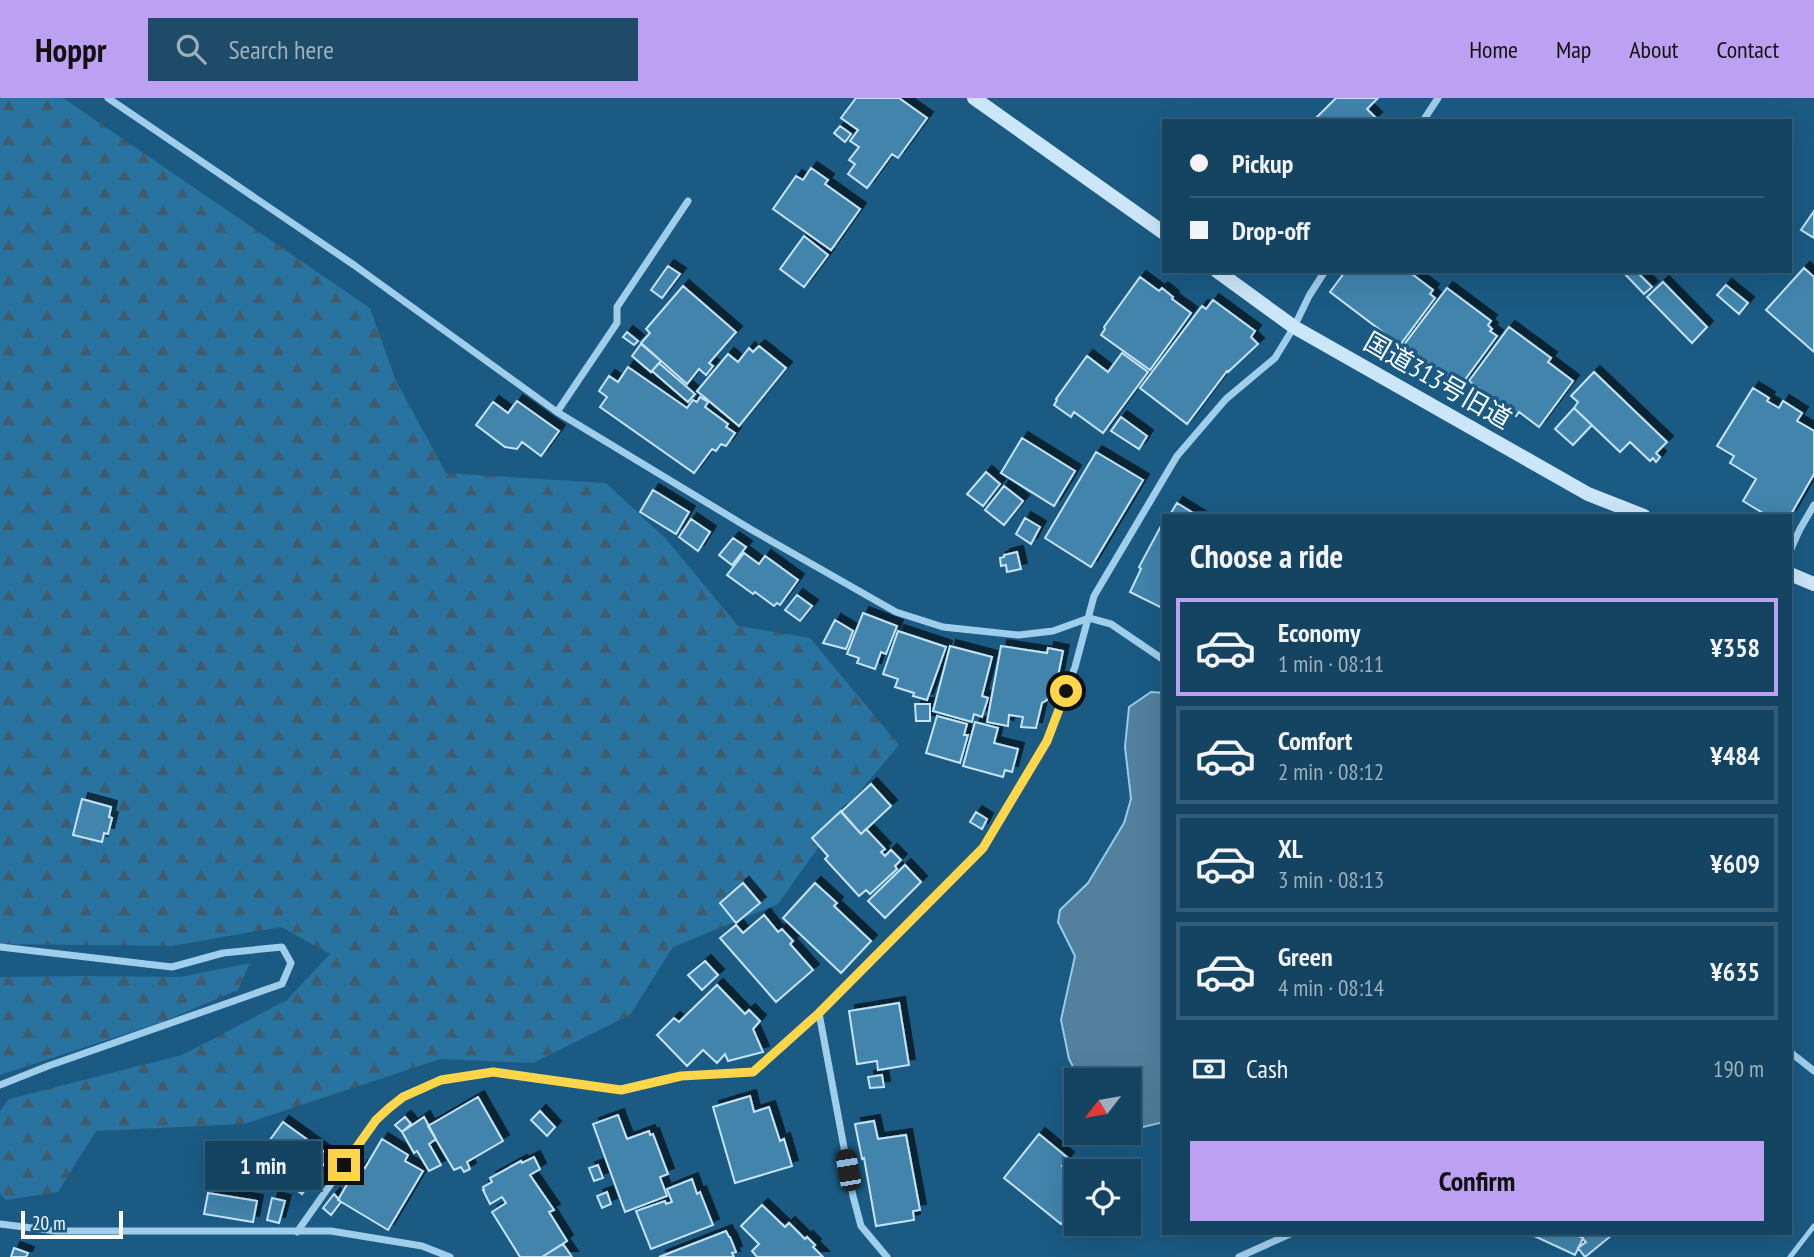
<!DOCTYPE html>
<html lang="en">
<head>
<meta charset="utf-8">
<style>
	:root { --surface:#144462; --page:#1d4b68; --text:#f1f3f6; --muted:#9db0be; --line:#335c77; --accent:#bca0f2 }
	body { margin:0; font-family:"PT Sans Narrow","Noto Sans JP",sans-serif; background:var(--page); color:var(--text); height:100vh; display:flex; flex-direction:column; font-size:26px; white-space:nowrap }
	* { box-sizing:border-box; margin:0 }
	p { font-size:23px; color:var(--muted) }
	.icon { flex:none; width:38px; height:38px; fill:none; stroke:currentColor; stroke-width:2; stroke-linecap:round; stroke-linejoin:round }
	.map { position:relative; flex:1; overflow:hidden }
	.side { position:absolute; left:1162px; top:416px; width:630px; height:721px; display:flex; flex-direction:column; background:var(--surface); border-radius:0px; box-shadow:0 7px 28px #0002,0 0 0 2px var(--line) }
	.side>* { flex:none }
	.top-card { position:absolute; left:1162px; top:21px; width:630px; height:154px; border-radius:0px; box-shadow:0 7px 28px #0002,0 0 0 2px var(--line); display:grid; align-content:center; height:154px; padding:0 28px; background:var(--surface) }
	.needle { width:46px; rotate:239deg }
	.buttons { position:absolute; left:1064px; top:970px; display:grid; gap:14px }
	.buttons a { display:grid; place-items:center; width:77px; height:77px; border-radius:0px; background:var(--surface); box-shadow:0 7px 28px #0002,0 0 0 2px var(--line); font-size:35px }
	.scale { position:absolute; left:21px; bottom:18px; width:102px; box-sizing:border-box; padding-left:7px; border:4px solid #fff; border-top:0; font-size:19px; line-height:24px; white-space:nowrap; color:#fff; -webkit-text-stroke:5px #1a5a83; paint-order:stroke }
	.end { position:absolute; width:32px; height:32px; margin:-16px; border:9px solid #ffd54a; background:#111; box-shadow:0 0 0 4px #111 }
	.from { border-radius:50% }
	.bubble { position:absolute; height:49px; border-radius:0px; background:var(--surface); box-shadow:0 7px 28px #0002,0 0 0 2px var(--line); font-size:23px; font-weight:700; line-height:49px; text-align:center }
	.car { position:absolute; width:21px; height:42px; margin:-21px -10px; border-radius:9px; box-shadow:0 0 5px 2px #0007; background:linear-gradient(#222 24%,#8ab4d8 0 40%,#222 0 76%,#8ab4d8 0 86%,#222 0) }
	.top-card b { display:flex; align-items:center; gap:24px; height:66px; font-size:26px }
	.top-card b+b { border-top:2px solid var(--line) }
	.top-card i { width:18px; height:18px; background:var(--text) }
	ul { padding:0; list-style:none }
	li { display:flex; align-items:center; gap:21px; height:98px; margin:0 14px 10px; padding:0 14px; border:4px solid var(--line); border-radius:0px }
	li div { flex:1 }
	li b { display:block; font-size:26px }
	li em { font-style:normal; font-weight:700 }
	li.selected { border-color:var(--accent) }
	li>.icon { width:63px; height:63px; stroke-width:1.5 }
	h2 { padding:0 28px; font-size:32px; line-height:84px }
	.pay { display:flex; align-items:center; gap:18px; height:77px; padding:0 28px; font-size:26px }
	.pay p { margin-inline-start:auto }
	.cta { display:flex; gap:14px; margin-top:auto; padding:14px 28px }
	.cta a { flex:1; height:80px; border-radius:0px; background:var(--accent); color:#111; font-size:28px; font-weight:700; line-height:80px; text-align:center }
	header { display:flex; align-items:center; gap:42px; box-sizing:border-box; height:98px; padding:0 35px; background:var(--accent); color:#111 }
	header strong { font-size:33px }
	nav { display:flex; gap:38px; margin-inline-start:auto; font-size:24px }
	.search { width:490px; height:63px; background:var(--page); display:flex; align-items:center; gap:18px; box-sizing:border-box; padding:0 24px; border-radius:0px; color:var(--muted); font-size:26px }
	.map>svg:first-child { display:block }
</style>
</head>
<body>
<header>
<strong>Hoppr</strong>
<div class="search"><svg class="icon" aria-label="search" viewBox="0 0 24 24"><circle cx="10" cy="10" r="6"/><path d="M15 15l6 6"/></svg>Search here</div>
<nav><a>Home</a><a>Map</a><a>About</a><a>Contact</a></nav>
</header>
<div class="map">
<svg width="1814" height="1159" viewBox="0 0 1814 1159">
	<defs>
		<pattern id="forest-firs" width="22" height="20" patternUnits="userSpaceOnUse" patternTransform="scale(1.75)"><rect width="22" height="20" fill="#2973a0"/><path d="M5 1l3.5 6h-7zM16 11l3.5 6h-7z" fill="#3e5c6e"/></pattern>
		<filter id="shadow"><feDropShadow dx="6" dy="-6" stdDeviation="0" flood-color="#0009"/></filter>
	</defs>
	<rect width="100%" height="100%" fill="#1a5a83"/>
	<path fill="url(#forest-firs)" d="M0 0H63L370 210 396 283 446 375 606 385 666 441 738 528 810 540 899 647 850 705 778 806 673 849 630 917 533 965 440 961 244 1026 96 1033 58 1094 6 1102 0 1095V1013L9 1001 182 957 287 902 330 856 281 829 172 848 0 846Z
		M250 865 238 892 162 924 0 977V879L82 878 181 879Z"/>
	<path fill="#52809d" stroke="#92cced" stroke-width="2" d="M1151 594 1164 595V1024L1143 1029 1129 1023V982H1080L1069 961 1061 922 1075 858 1058 824 1060 812 1088 785 1124 725 1131 701 1125 649 1129 609Z"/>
	<path fill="#4384ac" stroke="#c4e4f8" stroke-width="2" filter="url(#shadow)" d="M856 0H899L927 20 898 60 892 56 867 90 848 76 855 66 849 62 859 49 850 43 858 32 841 20Z
		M1336 0H1378L1367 11 1376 20 1373 23H1313Z
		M840 28 851 36 845 44 834 35Z
		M811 70 828 82 825 86 860 111 831 152 773 111 796 78 803 82Z
		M1814 113V140L1801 132Z
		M804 138 828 157 804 189 780 171Z
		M668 168 680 176 662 200 651 192Z
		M1804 170 1814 179V254L1766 212Z
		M1342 173H1408L1433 192 1430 196 1435 200 1400 247 1330 194 1344 175Z
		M1622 173H1636L1652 189 1644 196Z
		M1140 179 1159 193 1162 190 1173 199 1172 201 1191 215 1150 272 1101 237 1105 231 1104 229Z
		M1663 184 1707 229 1692 245 1647 199Z
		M1726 187 1748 205 1739 216 1717 197Z
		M683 188 736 234 709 265 713 268 706 277 699 271 687 286 641 245 650 235 646 231Z
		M1447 190 1491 223 1488 227 1492 231 1490 233 1497 238 1464 283 1453 275 1450 280 1436 269 1434 271 1403 248Z
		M1213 202 1255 233 1251 239 1258 246 1228 274 1227 273 1187 326 1140 290 1202 208 1206 211Z
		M1509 229 1551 260 1548 264 1573 283 1539 329 1519 314 1516 318 1469 283Z
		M627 234 638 243 634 247 623 239Z
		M641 246 661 263 651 274 632 258Z
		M759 248 786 270 739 328 697 293 728 256 738 264 749 250 753 254Z
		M1122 255 1148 274 1103 335 1074 314 1071 319 1054 307 1057 302 1056 301 1087 258 1108 274Z
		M659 265 695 296 688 304 652 273Z
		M628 269 687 310 693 302 697 304 700 299 708 304 705 309 728 326 726 329 735 335 726 348 721 346 716 353 712 351 694 375 600 309 607 299 599 293 609 278 618 284Z
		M1594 274 1667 344 1656 355 1660 359 1656 364 1653 360 1650 363 1630 344 1620 354 1574 310 1578 304 1571 298Z
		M1753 290 1769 300 1767 303 1779 310 1783 303 1802 315 1797 323 1814 333V376L1790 418H1768L1743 403 1756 381 1730 365 1734 358 1717 348Z
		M517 303 559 333 541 358 522 344 517 351 505 349 476 327 493 304 508 315Z
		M1574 310 1592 327 1573 347 1555 331Z
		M1121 319 1147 338 1139 351 1111 333Z
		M1022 340 1075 373 1054 408 1001 375Z
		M1096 354 1143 382 1091 469 1045 440Z
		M986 374 1000 386 983 408 967 396Z
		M1004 388 1023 403 1004 427 985 412Z
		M653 392 689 414 676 436 640 414Z
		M1177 405 1198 418H1169Z
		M1025 420 1040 429 1031 446 1016 436Z
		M691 421 710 434 698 453 679 439Z
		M1162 426 1164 427V511L1130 494 1141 471 1139 469Z
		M733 440 746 449 732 467 719 457Z
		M1017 454 1021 471 1007 474 1006 467 1001 468 1000 460 1004 459V457Z
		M744 455 759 466 765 458 798 482 780 507 777 505 774 508 755 494 753 496 727 477Z
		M797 497 812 508 800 523 785 512Z
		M863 515 897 528 886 556 881 554 875 571 857 565 859 560 847 556Z
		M835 522 853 533 846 551 823 545Z
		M898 533 946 549 927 602 913 598 914 595 895 589 898 581 883 576Z
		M950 548 992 559 982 598 988 600 982 619 974 616 972 624 933 613Z
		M1001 548 1047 555 1048 550 1063 553 1058 578 1047 602 1042 605 1036 630 1021 629 1023 619 1009 617 1008 628 987 624Z
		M915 606H930V623H916Z
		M937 618 967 626 964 637H968L960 665 926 655Z
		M975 624 998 630 994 645 1018 651 1012 674 1005 672 1003 679 963 668Z
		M871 686 891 708 861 736 841 714Z
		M82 701 111 709 109 719 112 720 108 736 104 735 102 744 73 737Z
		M841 713 861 736 866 731 885 751 881 754 885 758 891 752 901 762 895 768 897 771 870 796 866 792 859 798 825 761 828 758 812 740Z
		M976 714 987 721 982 731 970 724Z
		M905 767 921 784 885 820 868 803Z
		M743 785 760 805 736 825 720 805Z
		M815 785 837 805 834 808 871 843 841 875 783 820Z
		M764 817 778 834 782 831 793 843 790 846 813 872 776 904 720 840 736 827 743 835Z
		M705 863 718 877 702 892 688 877Z
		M717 887 745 916 749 912 760 923 753 931 763 954 728 963 725 956 717 965 703 952 687 968 657 937 674 920 679 924Z
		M899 905 909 967 878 972 877 963 857 966 849 913Z
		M882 977 884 989 870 990 868 979Z
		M750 998 754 1014 769 1009 780 1043 784 1041 792 1068 735 1085 713 1009Z
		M478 999 503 1043 467 1064 470 1071 464 1074 461 1069 454 1072 428 1028Z
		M540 1013 555 1029 547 1038 531 1022Z
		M618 1017 627 1041 649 1033 650 1037 653 1036 668 1076 660 1079 667 1098 625 1114 593 1026Z
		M405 1019 411 1026 402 1034 395 1027Z
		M424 1019 436 1041 429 1046 441 1067 429 1073 417 1053 414 1055 402 1034Z
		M874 1023 878 1041 906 1037 920 1112 913 1113 914 1122 876 1128 864 1060 862 1061 855 1026Z
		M283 1024 330 1058 302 1096 256 1061Z
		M1039 1036 1068 1060 1062 1068 1076 1079V1108L1061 1126 1004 1080Z
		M382 1041 408 1057 405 1063 423 1073 388 1132 338 1102 353 1076 355 1078 362 1068 365 1070Z
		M534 1059 540 1071 530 1077 554 1112 549 1114 567 1143 542 1159H520L492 1114 506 1105 502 1099 490 1106 483 1092H484L483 1089 492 1084 490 1080 521 1063 522 1065Z
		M598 1067 603 1080 594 1083 589 1070Z
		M692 1081 697 1096 700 1094 713 1127 651 1151 636 1113 665 1103 666 1106 672 1104 667 1091Z
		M607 1094 611 1106 602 1110 597 1098Z
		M208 1095 257 1103 253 1124 204 1116Z
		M334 1096 341 1104 331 1117 323 1110Z
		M272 1100 285 1103 279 1125 267 1122Z
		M762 1107 785 1129 789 1125 805 1141 807 1139 815 1147 813 1149 823 1159H757L752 1153 759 1146 741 1128Z
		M726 1133 729 1139H730L736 1154 732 1155 734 1159H659Z
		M1530 1136H1574L1583 1140 1575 1157Z
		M1579 1136H1611L1612 1137 1585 1159 1578 1150 1586 1144Z
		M563 1146 572 1159H542Z
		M14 1150 28 1155 26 1159H11Z"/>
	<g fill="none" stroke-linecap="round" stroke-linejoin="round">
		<path stroke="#9fceeb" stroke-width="5" d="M1790 1159 1814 1128"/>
		<path stroke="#9fceeb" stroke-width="7" d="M108 0 354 167 557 314 752 432 896 514 943 529 1019 537 1053 533 1089 520 1111 526 1164 562
			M1423 23 1438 0
			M557 314 617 225V209L688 103
			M1790 453 1800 431 1814 407
			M0 849 172 869 223 855 282 849 291 865 282 886 48 968 0 987
			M819 915 853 1098 861 1128 887 1159
			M1790 954 1814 973
			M0 1126 56 1133H331L422 1148 450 1159
			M297 1134 376 1022 403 998 441 982 493 974 621 992 681 978 753 974 819 915 983 750 1047 643 1075 569 1094 498 1177 358 1226 301 1275 260 1294 229 1309 198 1325 173
			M1239 1159 1290 1136"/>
		<path stroke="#cbe6f8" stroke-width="14" d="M974 0 1164 135
			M1217 173 1294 229 1588 396 1644 418
			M1790 476 1814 486"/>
	</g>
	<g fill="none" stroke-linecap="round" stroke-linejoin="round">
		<path stroke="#ffd54a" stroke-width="9" d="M344 1067 376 1022 389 1010 403 999 441 982 493 974 621 992 681 978 753 974 819 915 983 750 1047 643 1066 593"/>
	</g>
	<g text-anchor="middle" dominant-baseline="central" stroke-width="7" stroke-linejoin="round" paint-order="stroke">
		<g font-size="26" fill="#fff" stroke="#1a5a83">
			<text transform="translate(1438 282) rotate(30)">国道313号旧道</text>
		</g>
	</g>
</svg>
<div class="buttons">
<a><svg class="needle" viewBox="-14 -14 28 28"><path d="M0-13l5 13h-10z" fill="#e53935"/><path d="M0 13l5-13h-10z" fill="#9db0be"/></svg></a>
<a><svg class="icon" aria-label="locate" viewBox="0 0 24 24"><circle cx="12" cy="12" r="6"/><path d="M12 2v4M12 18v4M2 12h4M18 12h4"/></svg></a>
</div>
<div class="scale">20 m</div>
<i class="end from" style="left:1066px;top:593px"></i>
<i class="end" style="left:344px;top:1067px"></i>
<div class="bubble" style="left:205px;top:1043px;width:116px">1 min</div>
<i class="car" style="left:848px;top:1072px;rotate:350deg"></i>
<div class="top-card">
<b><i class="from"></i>Pickup</b>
<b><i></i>Drop-off</b>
</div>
<section class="side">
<h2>Choose a ride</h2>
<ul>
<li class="selected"><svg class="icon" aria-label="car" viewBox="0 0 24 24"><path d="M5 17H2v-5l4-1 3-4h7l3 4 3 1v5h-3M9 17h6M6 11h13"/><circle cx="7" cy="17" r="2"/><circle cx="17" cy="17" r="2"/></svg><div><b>Economy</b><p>1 min · 08:11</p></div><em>¥358</em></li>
<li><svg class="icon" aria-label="car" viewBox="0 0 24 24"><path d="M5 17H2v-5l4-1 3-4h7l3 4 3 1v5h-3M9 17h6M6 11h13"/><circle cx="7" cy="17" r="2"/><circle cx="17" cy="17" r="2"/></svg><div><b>Comfort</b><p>2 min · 08:12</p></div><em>¥484</em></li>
<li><svg class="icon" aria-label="car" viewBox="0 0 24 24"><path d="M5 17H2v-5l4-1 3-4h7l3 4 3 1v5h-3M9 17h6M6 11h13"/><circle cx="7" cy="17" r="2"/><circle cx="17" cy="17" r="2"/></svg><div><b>XL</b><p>3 min · 08:13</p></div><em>¥609</em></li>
<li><svg class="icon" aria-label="car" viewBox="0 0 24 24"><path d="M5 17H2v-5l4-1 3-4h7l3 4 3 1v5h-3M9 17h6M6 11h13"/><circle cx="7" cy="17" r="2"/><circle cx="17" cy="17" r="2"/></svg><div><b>Green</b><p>4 min · 08:14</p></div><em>¥635</em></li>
</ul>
<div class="pay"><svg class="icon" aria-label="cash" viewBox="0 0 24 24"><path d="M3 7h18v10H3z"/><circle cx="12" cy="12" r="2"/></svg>Cash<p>190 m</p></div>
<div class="cta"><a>Confirm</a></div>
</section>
</div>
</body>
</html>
